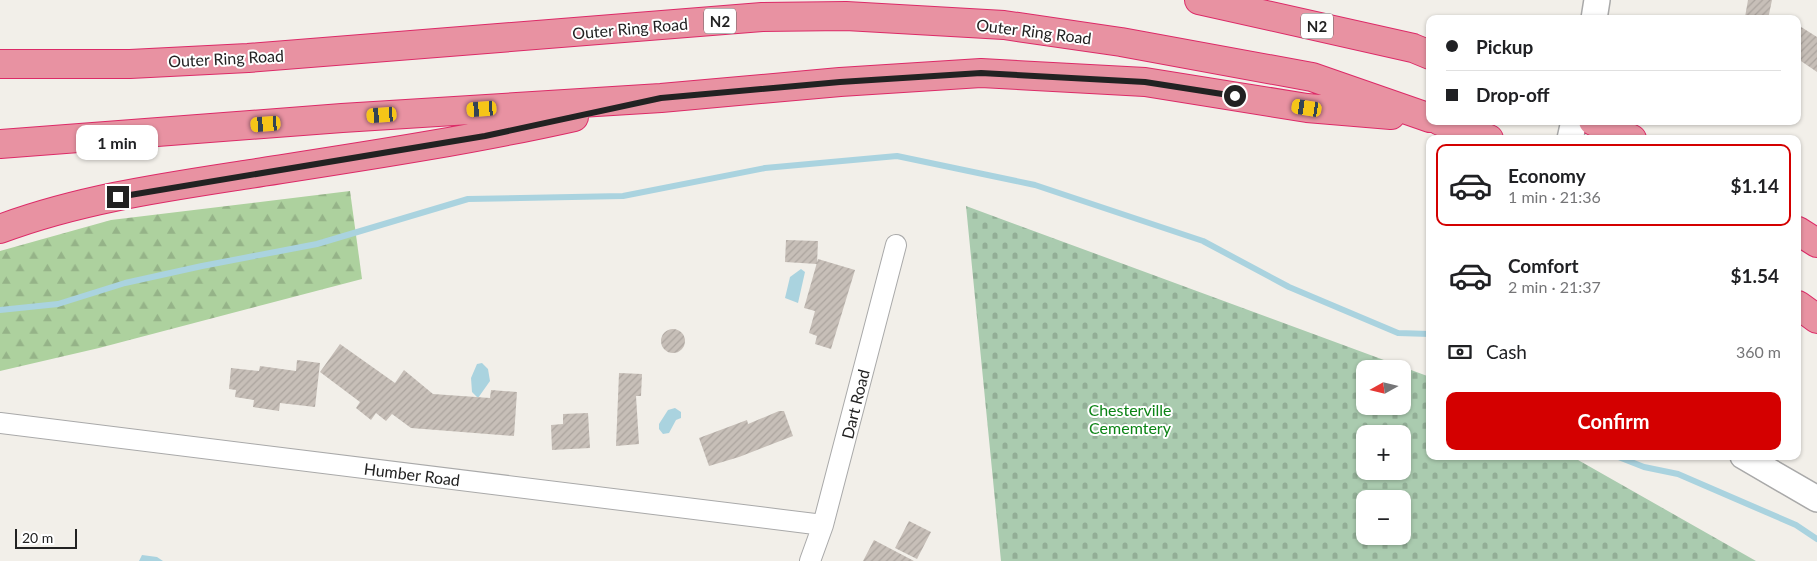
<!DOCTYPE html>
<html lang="en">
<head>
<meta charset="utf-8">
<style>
	:root { --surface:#fff; --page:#f6f6f6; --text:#202124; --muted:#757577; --line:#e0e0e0; --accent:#d40000 }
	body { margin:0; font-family:Lato,sans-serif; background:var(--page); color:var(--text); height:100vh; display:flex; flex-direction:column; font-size:19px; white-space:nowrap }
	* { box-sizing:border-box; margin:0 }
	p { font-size:16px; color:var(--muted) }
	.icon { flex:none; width:28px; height:28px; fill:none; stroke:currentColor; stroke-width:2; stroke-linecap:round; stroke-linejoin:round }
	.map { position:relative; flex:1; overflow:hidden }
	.side { position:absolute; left:1426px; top:135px; width:375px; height:325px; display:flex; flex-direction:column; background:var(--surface); border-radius:10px; box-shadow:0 1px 4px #0004 }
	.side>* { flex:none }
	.guide { position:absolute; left:1426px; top:15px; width:375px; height:110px; border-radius:10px; box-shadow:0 1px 4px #0004; display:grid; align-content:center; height:110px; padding:0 20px; background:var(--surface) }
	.needle { width:32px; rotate:262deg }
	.buttons { position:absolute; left:1356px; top:360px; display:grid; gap:10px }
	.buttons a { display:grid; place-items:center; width:55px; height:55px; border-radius:10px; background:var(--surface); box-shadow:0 1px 4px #0004; font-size:25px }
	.scale { position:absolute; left:15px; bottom:12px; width:62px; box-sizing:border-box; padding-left:5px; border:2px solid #222; border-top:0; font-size:14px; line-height:18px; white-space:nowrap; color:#222; -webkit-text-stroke:4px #fff; paint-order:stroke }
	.end { position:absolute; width:22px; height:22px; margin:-11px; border:6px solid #222; background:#fff; box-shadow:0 0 0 2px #fff }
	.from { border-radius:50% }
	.bubble { position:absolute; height:35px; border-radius:10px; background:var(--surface); box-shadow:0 1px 4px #0004; font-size:16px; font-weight:700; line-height:35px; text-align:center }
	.car { position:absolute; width:15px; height:30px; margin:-15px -8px; border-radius:6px; box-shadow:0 0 4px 1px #0007; background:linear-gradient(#f5c518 24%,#345 0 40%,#f5c518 0 76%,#345 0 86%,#f5c518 0) }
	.guide b { display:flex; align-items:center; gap:18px; height:48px; font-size:19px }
	.guide b+b { border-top:1px solid var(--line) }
	.guide i { width:12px; height:12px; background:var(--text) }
	ul { padding:9px 0 0; list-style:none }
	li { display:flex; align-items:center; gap:15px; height:82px; margin:0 10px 8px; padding:0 10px; border:2px solid transparent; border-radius:10px }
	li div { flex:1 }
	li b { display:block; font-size:19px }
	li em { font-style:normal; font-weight:700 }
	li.on { border-color:var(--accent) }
	li>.icon { width:45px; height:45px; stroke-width:1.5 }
	.pay { display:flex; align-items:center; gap:12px; height:55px; padding:0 20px; font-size:19px }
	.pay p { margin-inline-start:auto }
	.button { display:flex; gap:10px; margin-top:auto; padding:10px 20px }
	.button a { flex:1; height:58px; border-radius:10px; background:var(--accent); color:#fff; font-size:20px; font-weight:700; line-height:58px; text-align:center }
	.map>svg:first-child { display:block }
</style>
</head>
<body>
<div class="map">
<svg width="1817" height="561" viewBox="0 0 1817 561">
	<defs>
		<pattern id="forest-firs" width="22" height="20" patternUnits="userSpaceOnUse" patternTransform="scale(1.25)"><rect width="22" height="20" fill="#add19e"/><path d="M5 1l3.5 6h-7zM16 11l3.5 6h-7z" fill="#95b388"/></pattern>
		<pattern id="cemetery-stones" width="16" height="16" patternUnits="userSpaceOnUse" patternTransform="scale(1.25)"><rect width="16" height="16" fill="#aacbaf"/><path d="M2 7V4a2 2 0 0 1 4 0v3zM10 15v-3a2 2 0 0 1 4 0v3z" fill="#92ae96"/></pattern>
		<pattern id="building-hatch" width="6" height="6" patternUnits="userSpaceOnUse" patternTransform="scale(1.25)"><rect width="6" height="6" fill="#c7bfb8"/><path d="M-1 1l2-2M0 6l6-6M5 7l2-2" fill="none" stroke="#aba49e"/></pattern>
	</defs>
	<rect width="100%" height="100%" fill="#f2efe9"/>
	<path fill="url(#forest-firs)" d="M350 191 362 279 99 348 0 371V251L111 220Z"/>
	<path fill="url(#cemetery-stones)" fill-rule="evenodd" d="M966 206 1430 377V456H1571L1756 561H1001ZM1365 369H1402V406H1365ZM1365 434H1402V471H1365ZM1365 499H1402V536H1365Z"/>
	<path fill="#aad3df" d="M801 269 805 272 798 303 785 298 790 277Z
		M482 363 488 369 490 381 478 398 472 392 471 378 477 364Z
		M675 408 681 412V418L676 420 669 433 663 434 659 429V424L668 410Z
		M142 555 157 557 163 561H139Z"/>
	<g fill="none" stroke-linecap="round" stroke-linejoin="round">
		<path stroke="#aad3df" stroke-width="6" d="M0 310 58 304 125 283 202 266 317 244 468 199 623 196 765 168 897 156 1035 185 1203 241 1289 287 1398 333 1430 334
			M1616 456 1644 467 1678 474 1796 525 1817 539"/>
	</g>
	<path fill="url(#building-hatch)" d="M1748 0H1772L1768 19 1745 17Z
		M1798 25 1817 37V72L1798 59Z
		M786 240 818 241 817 264 785 262Z
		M818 259 855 270 831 349 815 344 817 336 809 333 815 311 804 308Z
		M661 341a12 12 0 1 1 24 0a12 12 0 1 1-24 0Z
		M340 344 395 383 404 370 433 394 490 398 491 390 517 392 514 436 411 428 392 414 386 421 376 413 371 420 356 408 360 402 320 372Z
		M297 360 320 363 315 407 280 403 279 411 253 407 254 400 235 397 236 390 229 389 231 368 259 371 260 366 296 371Z
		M619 373 642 374 641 396H636L639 444 616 446Z
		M779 411H784L793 436 739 457 709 466 699 438 747 420 748 424Z
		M588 413 590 448 552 450 551 425 563 424V414Z
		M909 521 931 532 917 559 895 548Z
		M874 540 914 561H863Z"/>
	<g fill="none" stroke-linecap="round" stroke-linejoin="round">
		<g stroke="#a9a9a9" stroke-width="22">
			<path id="minor" d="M0 423 823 525
				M810 561 823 525 896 245"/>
		</g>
		<g stroke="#a9a9a9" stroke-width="28">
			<path id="tertiary" d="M1594 19 1597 0
				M1570 139 1574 121
				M1743 456 1817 499"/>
		</g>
		<g stroke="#dc2a67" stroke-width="30">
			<path id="motorway" d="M1199 0 1413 48 1430 55
				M0 64H130L248 58 762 17 846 16 1004 25 1121 42 1312 77 1430 118
				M1440 121 1489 139
				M1593 121 1632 139
				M0 144 342 118 661 98 840 82 981 73 1145 82 1307 108 1391 115
				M0 229C80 199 166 187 250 174 359 157 467 141 574 117
				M1798 231 1817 243
				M1798 305 1817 319"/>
		</g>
		<use href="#minor" stroke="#fff" stroke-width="20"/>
		<use href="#tertiary" stroke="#fff" stroke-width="25"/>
		<use href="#motorway" stroke="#e892a2" stroke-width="28"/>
	</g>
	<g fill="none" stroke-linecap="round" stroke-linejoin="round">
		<path stroke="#222" stroke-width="6" d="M118 197 485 136 661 98 840 82 981 73 1145 82 1235 96"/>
	</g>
	<g text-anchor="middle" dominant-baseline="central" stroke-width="4" stroke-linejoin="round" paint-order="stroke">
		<g fill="#fff" stroke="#646464" stroke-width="1">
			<rect x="704" y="8.5" width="32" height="25" rx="4"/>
			<rect x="1301" y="13.5" width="32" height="25" rx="4"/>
		</g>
		<g font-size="15" font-weight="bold" fill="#222">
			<text x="720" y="21">N2</text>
			<text x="1317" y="26">N2</text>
		</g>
		<g font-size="16" fill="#222" stroke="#fff">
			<text transform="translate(630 28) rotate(-5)">Outer Ring Road</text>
			<text transform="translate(1034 31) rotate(7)">Outer Ring Road</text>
			<text transform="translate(226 58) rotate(-3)">Outer Ring Road</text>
			<text transform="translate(855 404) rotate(-76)">Dart Road</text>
			<text transform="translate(412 474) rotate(7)">Humber Road</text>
		</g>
		<g font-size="16" fill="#0c8416" stroke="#fff">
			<text x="1130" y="409">Chesterville<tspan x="1130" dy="18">Cememtery</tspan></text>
		</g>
	</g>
</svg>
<div class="buttons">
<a><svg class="needle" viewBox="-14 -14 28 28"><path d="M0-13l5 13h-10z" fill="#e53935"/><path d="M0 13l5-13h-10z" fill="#757577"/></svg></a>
<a>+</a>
<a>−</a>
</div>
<div class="scale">20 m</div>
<i class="end from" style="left:1235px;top:96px"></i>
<i class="end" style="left:118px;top:197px"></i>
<div class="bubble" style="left:76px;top:125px;width:82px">1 min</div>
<i class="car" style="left:1307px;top:108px;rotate:279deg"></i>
<i class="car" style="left:482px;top:109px;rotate:266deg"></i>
<i class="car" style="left:382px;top:115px;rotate:266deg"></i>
<i class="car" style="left:266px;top:124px;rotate:266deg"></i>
<div class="guide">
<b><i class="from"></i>Pickup</b>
<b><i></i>Drop-off</b>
</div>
<section class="side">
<ul>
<li class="on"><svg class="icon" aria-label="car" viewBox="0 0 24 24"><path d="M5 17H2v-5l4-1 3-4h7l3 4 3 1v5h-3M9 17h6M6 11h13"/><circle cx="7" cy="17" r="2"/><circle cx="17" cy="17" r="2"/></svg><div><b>Economy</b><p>1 min · 21:36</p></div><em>$1.14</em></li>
<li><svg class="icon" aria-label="car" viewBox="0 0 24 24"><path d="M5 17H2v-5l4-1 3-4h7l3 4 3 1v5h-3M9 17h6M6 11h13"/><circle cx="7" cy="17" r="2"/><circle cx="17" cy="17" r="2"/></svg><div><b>Comfort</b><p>2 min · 21:37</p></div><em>$1.54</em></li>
</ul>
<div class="pay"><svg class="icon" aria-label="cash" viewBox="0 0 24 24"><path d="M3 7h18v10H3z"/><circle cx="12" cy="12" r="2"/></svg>Cash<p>360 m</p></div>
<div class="button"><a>Confirm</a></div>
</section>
</div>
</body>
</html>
